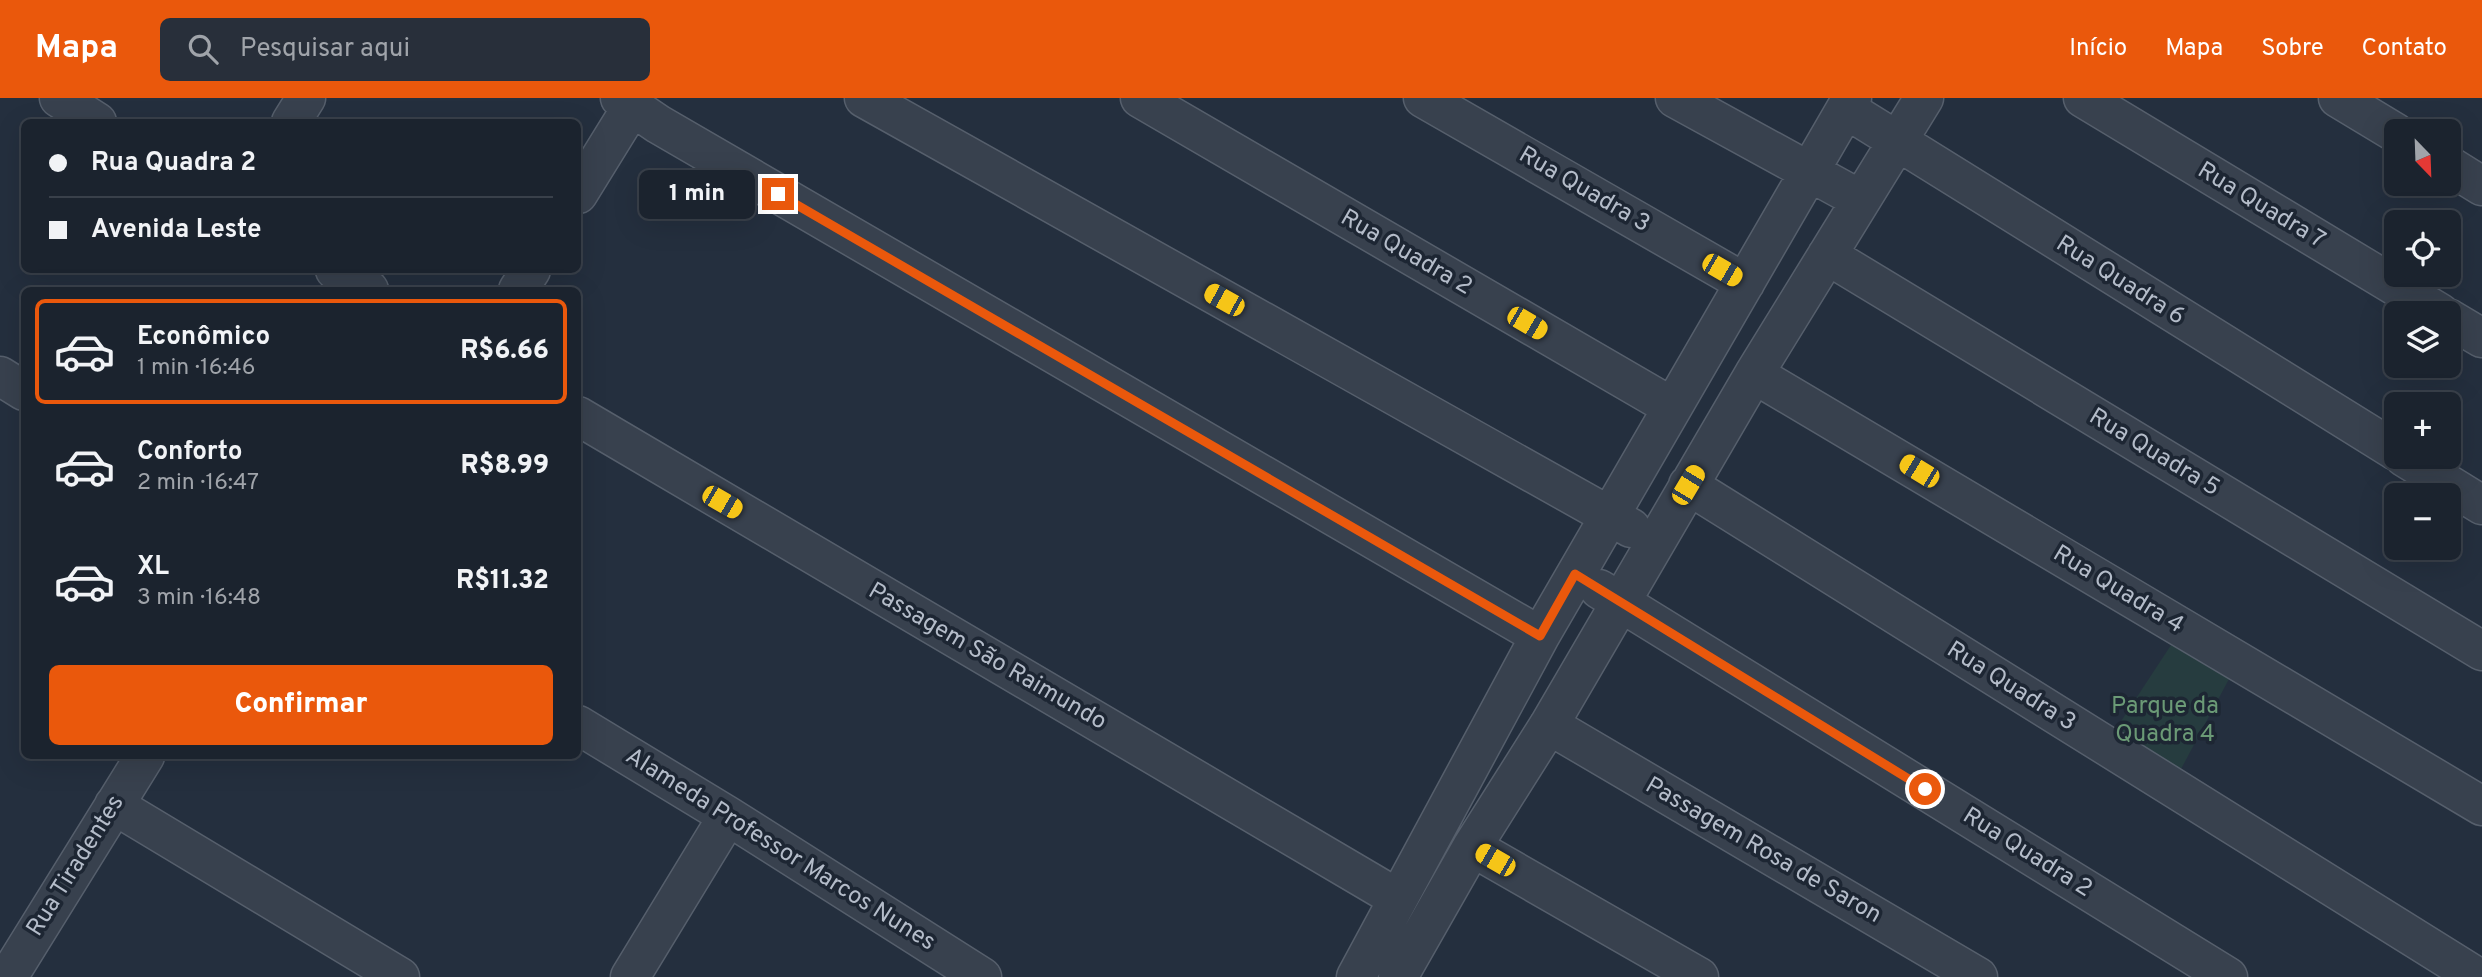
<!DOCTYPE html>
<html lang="pt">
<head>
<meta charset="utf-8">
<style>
	:root { --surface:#1b232e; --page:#282f3a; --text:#f1f3f6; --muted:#a0a4aa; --line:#39404a; --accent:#ea580c }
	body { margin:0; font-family:Overpass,sans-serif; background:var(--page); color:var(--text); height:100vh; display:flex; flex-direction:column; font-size:26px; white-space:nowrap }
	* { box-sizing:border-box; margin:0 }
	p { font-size:23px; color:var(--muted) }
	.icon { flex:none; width:38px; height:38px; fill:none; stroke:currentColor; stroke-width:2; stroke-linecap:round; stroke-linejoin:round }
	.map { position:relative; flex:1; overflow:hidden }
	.drawer { position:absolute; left:21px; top:189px; width:560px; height:472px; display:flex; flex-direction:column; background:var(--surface); border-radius:10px; box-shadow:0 7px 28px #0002,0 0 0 2px var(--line) }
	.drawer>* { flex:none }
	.guide { position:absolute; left:21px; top:21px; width:560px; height:154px; border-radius:10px; box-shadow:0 7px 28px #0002,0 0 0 2px var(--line); display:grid; align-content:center; height:154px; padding:0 28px; background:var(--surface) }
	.needle { width:46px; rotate:157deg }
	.controls { position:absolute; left:2384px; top:21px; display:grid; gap:14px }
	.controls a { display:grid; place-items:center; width:77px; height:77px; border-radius:10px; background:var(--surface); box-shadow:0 7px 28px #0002,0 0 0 2px var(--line); font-size:35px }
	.end { position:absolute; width:32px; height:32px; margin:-16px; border:9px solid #ea580c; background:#fff; box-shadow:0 0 0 4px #fff }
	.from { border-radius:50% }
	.bubble { position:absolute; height:49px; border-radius:10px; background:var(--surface); box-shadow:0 7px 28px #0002,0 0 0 2px var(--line); font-size:23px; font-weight:800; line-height:49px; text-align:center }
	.car { position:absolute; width:21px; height:42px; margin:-21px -10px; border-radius:9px; box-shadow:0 0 5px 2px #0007; background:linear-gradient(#f5c518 24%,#345 0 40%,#f5c518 0 76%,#345 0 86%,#f5c518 0) }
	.guide b { display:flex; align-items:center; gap:24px; height:66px; font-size:26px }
	.guide b+b { border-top:2px solid var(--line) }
	.guide i { width:18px; height:18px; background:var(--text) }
	ul { padding:12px 0 0; list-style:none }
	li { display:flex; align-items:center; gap:21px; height:105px; margin:0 14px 10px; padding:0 14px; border:4px solid transparent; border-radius:10px }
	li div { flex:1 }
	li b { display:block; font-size:26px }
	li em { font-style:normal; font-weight:800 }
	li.current { border-color:var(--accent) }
	li>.icon { width:63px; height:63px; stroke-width:1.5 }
	.primary-button { display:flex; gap:14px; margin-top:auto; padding:14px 28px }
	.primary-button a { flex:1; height:80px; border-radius:10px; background:var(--accent); color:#fff; font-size:28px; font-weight:800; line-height:80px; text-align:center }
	header { display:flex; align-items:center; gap:42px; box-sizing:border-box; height:98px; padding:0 35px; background:var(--accent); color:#fff }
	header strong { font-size:33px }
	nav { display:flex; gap:38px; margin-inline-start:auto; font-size:24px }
	.search { width:490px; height:63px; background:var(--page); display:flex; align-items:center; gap:18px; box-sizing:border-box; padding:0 24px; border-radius:10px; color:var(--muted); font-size:26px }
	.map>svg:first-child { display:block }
</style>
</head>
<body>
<header>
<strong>Mapa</strong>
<div class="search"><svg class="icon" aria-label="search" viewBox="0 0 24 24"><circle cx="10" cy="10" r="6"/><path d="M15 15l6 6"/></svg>Pesquisar aqui</div>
<nav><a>Início</a><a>Mapa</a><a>Sobre</a><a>Contato</a></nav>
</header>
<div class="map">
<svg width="2482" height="879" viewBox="0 0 2482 879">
	<rect width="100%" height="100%" fill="#242f3e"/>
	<path fill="#263c3f" d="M2171 547 2229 581 2180 673 2112 637Z"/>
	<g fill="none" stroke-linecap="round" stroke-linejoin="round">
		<g stroke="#565f6c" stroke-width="41">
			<path id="minor" d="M59 0 97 24
				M620 0 658 26 1540 538
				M864 0 1631 430
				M1140 0 1672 309
				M1423 0 1745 185
				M1675 0 1861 102
				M2083 0 2440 215
				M2338 0 2396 35
				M1846 11 2396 353
				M291 24 306 0
				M2448 67 2482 88
				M578 96 633 7
				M1827 157 2482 553
				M335 172 369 192
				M518 192 531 172
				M2448 220 2482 240
				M1754 276 2482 708
				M0 278 24 293
				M578 318 1397 800
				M2404 359 2482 407
				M1688 387 2477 879
				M1599 491 2228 879
				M578 627 728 718 982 879
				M1549 627 1978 879
				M114 707 400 879
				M1472 749 1699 879
				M8 879 145 658
				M630 879 728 718
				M1356 879 1540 538 1852 0
				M1398 879 1472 749 1549 627 1754 276 1924 0"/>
		</g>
		<use href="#minor" stroke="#38414e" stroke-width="38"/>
	</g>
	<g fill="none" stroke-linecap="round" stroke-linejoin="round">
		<path stroke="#ea580c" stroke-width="9" d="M778 96 1540 538 1575 476 1925 691"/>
	</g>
	<g text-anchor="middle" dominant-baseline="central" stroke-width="7" stroke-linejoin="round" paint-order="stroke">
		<g font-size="24" fill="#b4bcc9" stroke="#1d2633">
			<text transform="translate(1584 92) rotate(30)">Rua Quadra 3</text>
			<text transform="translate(2261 108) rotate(31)">Rua Quadra 7</text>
			<text transform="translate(1406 155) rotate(30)">Rua Quadra 2</text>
			<text transform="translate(2120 183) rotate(32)">Rua Quadra 6</text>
			<text transform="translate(2154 355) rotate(31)">Rua Quadra 5</text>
			<text transform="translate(2118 492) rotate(31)">Rua Quadra 4</text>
			<text transform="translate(987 559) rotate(30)">Passagem São Raimundo</text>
			<text transform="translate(2011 589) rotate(32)">Rua Quadra 3</text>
			<text transform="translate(780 752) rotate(32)">Alameda Professor Marcos Nunes</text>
			<text transform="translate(1763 753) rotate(30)">Passagem Rosa de Saron</text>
			<text transform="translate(2027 755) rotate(32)">Rua Quadra 2</text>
			<text transform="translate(76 768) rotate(-58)">Rua Tiradentes</text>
		</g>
		<g font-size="24" fill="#6b9a76" stroke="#1d2633">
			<text x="2165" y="609">Parque da<tspan x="2165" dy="28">Quadra 4</tspan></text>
		</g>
	</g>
</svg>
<div class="controls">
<a><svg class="needle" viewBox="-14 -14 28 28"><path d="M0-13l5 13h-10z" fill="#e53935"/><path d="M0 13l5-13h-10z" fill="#a0a4aa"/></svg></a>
<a><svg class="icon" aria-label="locate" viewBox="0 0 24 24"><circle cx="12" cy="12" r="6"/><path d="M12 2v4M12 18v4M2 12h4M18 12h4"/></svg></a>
<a><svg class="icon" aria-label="layers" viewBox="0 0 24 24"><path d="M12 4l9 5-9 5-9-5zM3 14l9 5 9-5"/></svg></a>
<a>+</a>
<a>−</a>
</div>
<i class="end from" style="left:1925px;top:691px"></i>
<i class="end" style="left:778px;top:96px"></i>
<div class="bubble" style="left:639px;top:72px;width:116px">1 min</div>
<i class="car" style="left:1722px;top:172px;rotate:120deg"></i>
<i class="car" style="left:1224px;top:202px;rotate:299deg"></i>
<i class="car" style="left:1527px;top:225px;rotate:120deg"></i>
<i class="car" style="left:1919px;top:373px;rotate:301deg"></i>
<i class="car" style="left:1688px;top:387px;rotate:31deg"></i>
<i class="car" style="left:722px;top:404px;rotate:120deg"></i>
<i class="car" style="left:1495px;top:762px;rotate:300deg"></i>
<div class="guide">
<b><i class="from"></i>Rua Quadra 2</b>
<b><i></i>Avenida Leste</b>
</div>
<section class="drawer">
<ul>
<li class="current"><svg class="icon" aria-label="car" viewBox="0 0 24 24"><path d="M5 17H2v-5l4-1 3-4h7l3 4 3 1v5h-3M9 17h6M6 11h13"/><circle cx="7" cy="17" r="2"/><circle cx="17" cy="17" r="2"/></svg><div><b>Econômico</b><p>1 min · 16:46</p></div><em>R$6.66</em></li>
<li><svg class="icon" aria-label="car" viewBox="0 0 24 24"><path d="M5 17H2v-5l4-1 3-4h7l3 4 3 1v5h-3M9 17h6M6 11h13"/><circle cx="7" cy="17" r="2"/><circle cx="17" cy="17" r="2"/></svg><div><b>Conforto</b><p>2 min · 16:47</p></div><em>R$8.99</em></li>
<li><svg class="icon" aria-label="car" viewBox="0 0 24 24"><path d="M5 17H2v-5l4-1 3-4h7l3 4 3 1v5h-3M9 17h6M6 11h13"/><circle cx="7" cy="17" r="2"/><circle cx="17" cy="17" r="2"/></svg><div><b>XL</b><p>3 min · 16:48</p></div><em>R$11.32</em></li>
</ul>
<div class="primary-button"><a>Confirmar</a></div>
</section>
</div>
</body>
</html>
